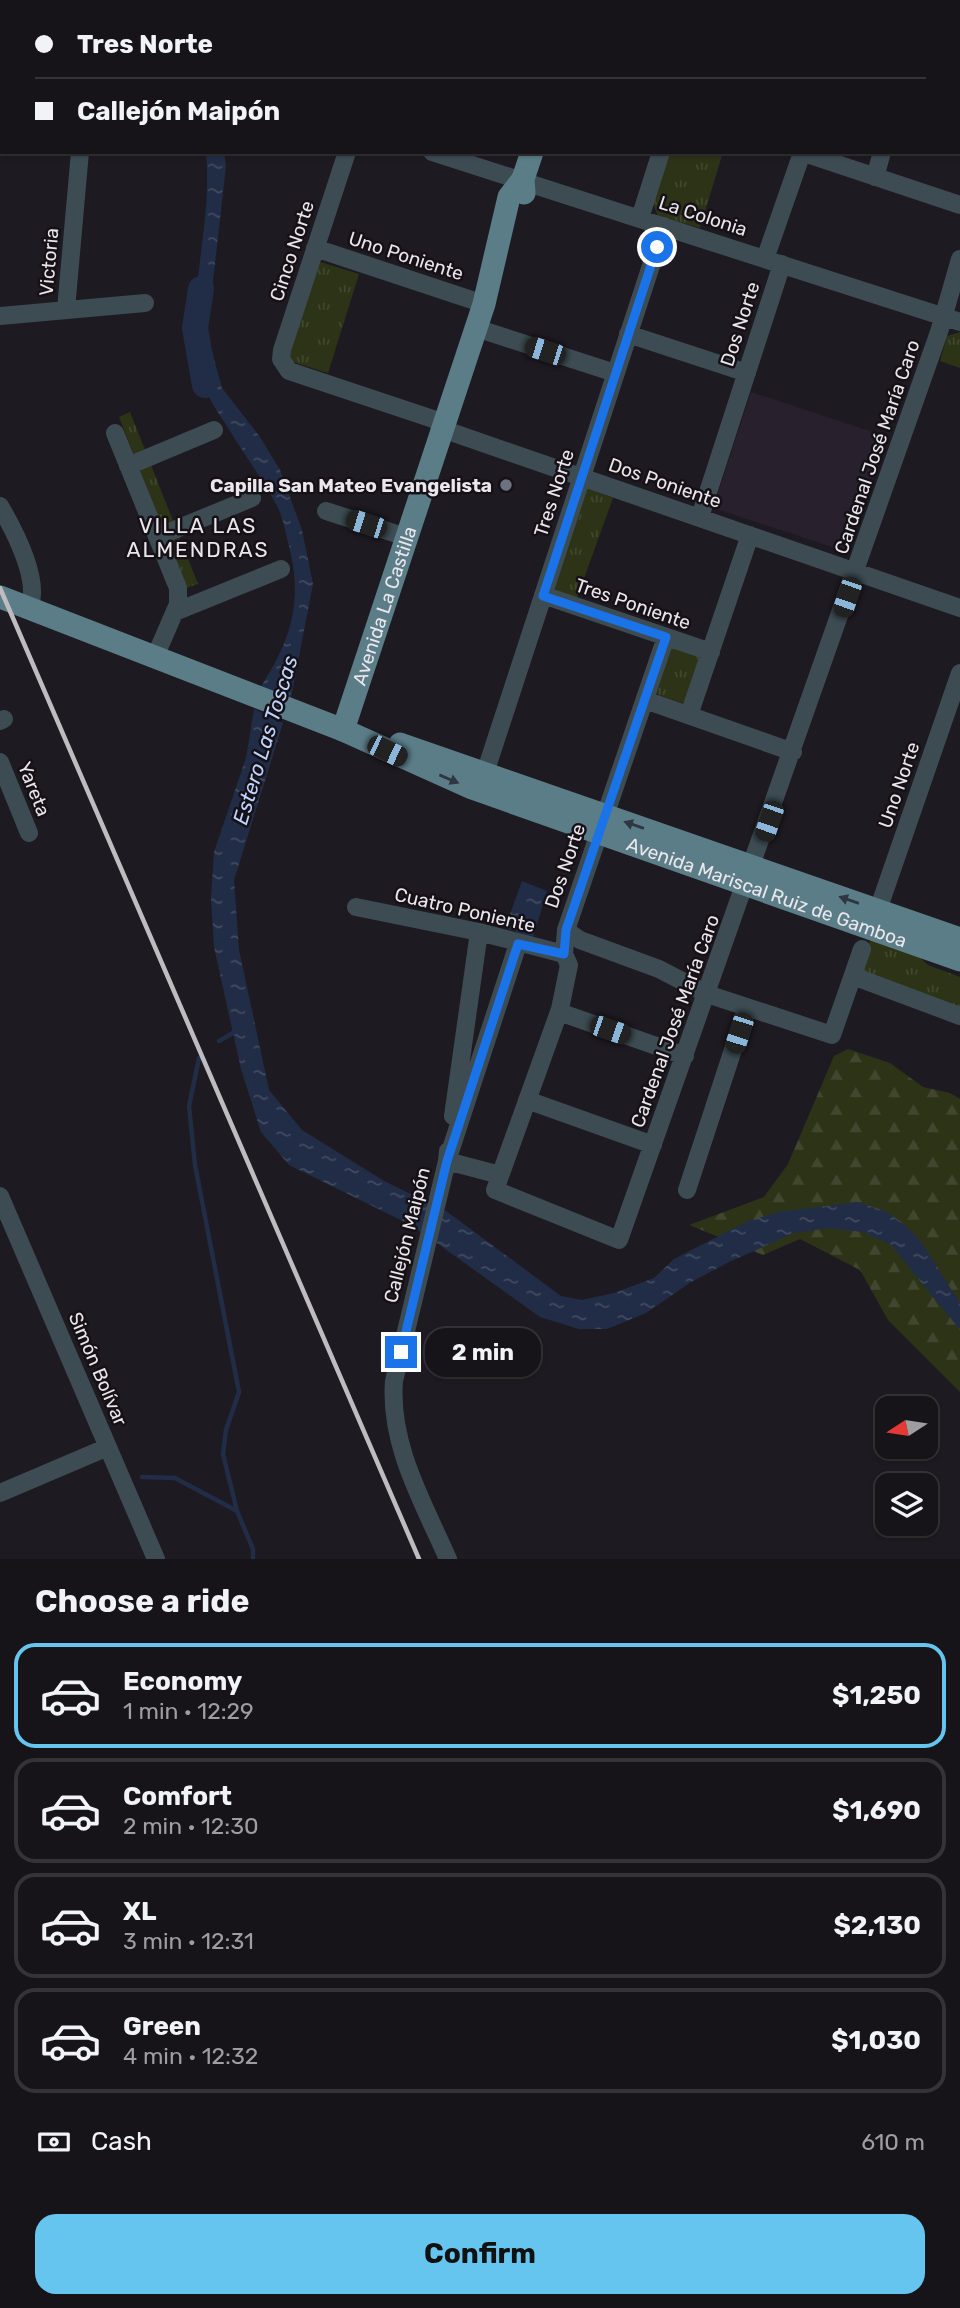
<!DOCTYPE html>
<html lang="en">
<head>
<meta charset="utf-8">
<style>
	:root { --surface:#161419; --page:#232126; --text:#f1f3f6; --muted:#9e9ea2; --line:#353338; --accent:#65c5ee }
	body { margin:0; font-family:Rubik,sans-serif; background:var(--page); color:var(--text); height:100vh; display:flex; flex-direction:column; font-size:26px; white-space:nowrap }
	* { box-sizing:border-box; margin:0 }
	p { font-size:23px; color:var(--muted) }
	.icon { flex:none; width:38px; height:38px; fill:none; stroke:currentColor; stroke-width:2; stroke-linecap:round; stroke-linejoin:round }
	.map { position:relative; height:1559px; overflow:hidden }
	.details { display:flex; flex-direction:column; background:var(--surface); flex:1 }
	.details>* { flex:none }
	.guide { position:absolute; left:0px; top:0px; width:961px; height:154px; box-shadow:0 2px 5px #0004,0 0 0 2px var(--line); display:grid; align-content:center; height:154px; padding:0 35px; background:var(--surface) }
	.needle { width:46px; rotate:258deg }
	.tools { position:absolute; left:875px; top:1396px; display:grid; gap:14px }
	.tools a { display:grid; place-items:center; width:63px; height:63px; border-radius:14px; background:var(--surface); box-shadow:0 2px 5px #0004,0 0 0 2px var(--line); font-size:35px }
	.end { position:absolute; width:32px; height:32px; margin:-16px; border:9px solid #1a73e8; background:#fff; box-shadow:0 0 0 4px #fff }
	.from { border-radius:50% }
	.bubble { position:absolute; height:49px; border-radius:21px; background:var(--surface); box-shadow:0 2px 5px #0004,0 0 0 2px var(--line); font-size:23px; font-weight:700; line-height:49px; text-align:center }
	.car { position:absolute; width:21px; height:42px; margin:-21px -10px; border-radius:9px; box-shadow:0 0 5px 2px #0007; background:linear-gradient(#222 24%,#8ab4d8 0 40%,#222 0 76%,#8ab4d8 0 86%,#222 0) }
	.guide b { display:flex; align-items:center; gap:24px; height:66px; font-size:26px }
	.guide b+b { border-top:2px solid var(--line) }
	.guide i { width:18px; height:18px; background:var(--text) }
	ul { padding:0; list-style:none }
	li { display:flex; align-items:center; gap:21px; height:105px; margin:0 14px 10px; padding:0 21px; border:4px solid var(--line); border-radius:21px }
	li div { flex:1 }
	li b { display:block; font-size:26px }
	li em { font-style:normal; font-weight:700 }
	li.current { border-color:var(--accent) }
	li>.icon { width:63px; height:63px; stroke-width:1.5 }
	h2 { padding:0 35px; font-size:32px; line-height:84px }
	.pay { display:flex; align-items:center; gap:18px; height:77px; padding:0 35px; font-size:26px }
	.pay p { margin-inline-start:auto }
	.button { display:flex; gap:14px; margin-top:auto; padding:14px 35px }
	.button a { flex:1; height:80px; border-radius:21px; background:var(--accent); color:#111; font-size:28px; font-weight:700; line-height:80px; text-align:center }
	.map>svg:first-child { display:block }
</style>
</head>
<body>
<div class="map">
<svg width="960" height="1559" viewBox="0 0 960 1559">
	<defs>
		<pattern id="grass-tufts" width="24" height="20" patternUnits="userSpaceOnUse" patternTransform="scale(1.75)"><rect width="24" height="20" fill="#2d3317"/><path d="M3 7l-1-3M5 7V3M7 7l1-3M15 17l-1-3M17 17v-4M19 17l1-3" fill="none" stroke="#41472e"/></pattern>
		<pattern id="forest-firs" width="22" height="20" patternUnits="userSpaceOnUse" patternTransform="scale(1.75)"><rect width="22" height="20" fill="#2d3317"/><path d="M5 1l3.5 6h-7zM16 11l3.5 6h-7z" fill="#41472e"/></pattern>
		<pattern id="water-ripples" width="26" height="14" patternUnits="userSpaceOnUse" patternTransform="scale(1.75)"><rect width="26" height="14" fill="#212d46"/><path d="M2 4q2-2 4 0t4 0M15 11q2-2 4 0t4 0" fill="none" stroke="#414b61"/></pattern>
	</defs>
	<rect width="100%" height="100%" fill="#1e1a21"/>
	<path fill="#28202c" d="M751 392 885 436 847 552 713 508Z"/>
	<path fill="url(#grass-tufts)" d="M669 152H723L700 228 658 216 653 204Z
		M317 261 359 274 328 373 286 360Z
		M960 332V368L940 361 947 336Z
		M130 412 198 584 186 588 119 417Z
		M586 488 613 498 577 598 549 588Z
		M672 647 701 657 685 704 656 694Z
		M871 937 916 954 928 965 960 977V1010L860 972Z"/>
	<path fill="url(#forest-firs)" d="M848 1049 890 1063 923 1087 950 1093 960 1099V1392L888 1320 860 1270 800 1239 763 1255 689 1225 764 1197 788 1164 834 1056Z"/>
	<path fill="url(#water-ripples)" d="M206 152H224L226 166 207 334 222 388 260 437 280 470 302 530 313 584 290 703 258 691C291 642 304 601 288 542 285 530 283 517 277 506 265 483 249 461 235 439 220 414 202 393 198 363 187 290 213 223 206 152Z
		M254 709 283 723 234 880 239 950 269 1090 302 1130 384 1181 446 1211 561 1296 582 1300 614 1293 654 1278 674 1259 748 1221 779 1212 858 1202 885 1211 904 1224 922 1243 960 1303V1330L891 1245 863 1232 829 1228 794 1233 729 1262 691 1282 646 1313 607 1329H579L540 1317 413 1226 289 1165 261 1132 241 1069 214 947 211 898 214 852 246 758Z
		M522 881 547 891 533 938 505 928Z"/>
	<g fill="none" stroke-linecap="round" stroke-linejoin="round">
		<path stroke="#212d46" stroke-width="4.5" d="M219 1041 238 1030
			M199 1058 189 1106 195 1165 239 1392 226 1430 223 1454 237 1511 253 1549V1559
			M142 1477 175 1478 237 1511"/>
		<path stroke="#212d46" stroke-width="26" d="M201 289 195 328 205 385"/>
		<path stroke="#3c4c52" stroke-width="18" d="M299 0 304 2
			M703 0 709 2
			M93 2V0
			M463 2 464 0
			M789 2 790 0
			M893 2 894 0
			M959 60H960
			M347 152 282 350 281 359 289 371 433 419 451 432 960 608
			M432 152 960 322
			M801 152 960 205
			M875 177 882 152
			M640 218 661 152
			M315 248 484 304
			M765 259 802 153
			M66 309 80 152
			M0 316 145 303
			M476 328 615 373
			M628 334 747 373
			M115 433 178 588V604L155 657
			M128 466 214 430
			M0 506C14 530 41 581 29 608
			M326 511 406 537
			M700 517 782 264
			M157 537 252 498
			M543 595 711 652
			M175 612 281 569
			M666 637 566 930 564 954 569 965 560 1009 495 1190 619 1240 939 332 960 259
			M645 700 793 752
			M689 715 750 535
			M0 721 4 719
			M0 762 29 833
			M485 773 664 226
			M356 907 479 932 564 954
			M878 910 960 673
			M566 930 580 940 659 969 707 994 832 1035 862 949
			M853 976 960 1016
			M559 1012 685 1056
			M527 1100 653 1145
			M453 1116 479 932
			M448 1151 447 1161 500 1175
			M687 1190 747 1007
			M0 1196 156 1559
			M0 1493 108 1447
			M448 1559C423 1502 389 1445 394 1381L447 1161 518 944"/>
		<g stroke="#5b7d88" stroke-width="23">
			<path d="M583 2V0"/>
			<path d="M524 193 523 179 532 152"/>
			<path id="s1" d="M0 597 343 730 472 788 960 960"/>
			<path id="s2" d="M343 730 484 304 509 197 523 179"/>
			<path d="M400 744 960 939"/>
		</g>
		<path stroke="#bfbcc1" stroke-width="4.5" d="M0 588 419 1559"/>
	</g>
	<defs><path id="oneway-solid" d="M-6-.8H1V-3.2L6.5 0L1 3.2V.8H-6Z" transform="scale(1.75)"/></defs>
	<g fill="#2e373f">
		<use href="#oneway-solid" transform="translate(449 779) rotate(23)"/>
		<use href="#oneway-solid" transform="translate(634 825) rotate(-161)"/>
		<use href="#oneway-solid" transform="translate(849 900) rotate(-161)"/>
	</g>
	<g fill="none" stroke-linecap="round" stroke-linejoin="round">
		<path stroke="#1a73e8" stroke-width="9" d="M401 1352 447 1161 518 944 564 954 566 930 666 637 543 596 657 247"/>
	</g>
	<circle fill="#6b7280" stroke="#151117" stroke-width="2.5" cx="506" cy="485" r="7"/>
	<g text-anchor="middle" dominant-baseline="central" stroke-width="5" stroke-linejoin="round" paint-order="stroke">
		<g font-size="19" fill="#eae7ec" stroke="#151117">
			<text transform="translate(703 216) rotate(18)">La Colonia</text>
			<text transform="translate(292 251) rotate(-72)">Cinco Norte</text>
			<text transform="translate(406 256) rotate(18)">Uno Poniente</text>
			<text transform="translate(49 262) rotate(-85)">Victoria</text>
			<text transform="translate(740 324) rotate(-72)">Dos Norte</text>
			<text transform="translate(877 447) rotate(-71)">Cardenal José María Caro</text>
			<text transform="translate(665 483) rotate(19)">Dos Poniente</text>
			<text transform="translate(554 493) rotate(-72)">Tres Norte</text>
			<text transform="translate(633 604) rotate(19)">Tres Poniente</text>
			<text stroke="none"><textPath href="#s2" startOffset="131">Avenida La Castilla</textPath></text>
			<text transform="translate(899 785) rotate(-71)">Uno Norte</text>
			<text transform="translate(34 789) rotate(68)">Yareta</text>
			<text transform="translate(565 866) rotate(-71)">Dos Norte</text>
			<text stroke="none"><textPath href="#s1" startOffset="822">Avenida Mariscal Ruiz de Gamboa</textPath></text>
			<text transform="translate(465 910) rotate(13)">Cuatro Poniente</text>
			<text transform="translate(675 1021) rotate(-70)">Cardenal José María Caro</text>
			<text transform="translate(407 1235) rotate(-76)">Callejón Maipón</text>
			<text transform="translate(98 1369) rotate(67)">Simón Bolívar</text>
		</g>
		<g font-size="19" font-weight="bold" fill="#eae7ec" stroke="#151117" text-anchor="end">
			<text x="492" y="485">Capilla San Mateo Evangelista</text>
		</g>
		<g font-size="21" letter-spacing="2" fill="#eae7ec" stroke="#151117">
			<text x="198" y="525">VILLA LAS<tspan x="198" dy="24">ALMENDRAS</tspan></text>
		</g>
		<g font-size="21" font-style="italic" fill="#bfd4fe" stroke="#151117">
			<text transform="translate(265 740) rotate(-73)">Estero Las Toscas</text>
		</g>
	</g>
</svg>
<div class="tools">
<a><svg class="needle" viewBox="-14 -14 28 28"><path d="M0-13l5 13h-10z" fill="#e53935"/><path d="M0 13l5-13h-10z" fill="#9e9ea2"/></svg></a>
<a><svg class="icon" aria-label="layers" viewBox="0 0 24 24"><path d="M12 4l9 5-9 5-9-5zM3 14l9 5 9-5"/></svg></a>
</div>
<i class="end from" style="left:657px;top:247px"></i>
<i class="end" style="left:401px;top:1352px"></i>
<div class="bubble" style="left:425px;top:1328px;width:116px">2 min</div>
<i class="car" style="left:545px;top:351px;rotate:288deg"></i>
<i class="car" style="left:366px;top:524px;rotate:288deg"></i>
<i class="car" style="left:847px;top:597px;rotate:199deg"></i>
<i class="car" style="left:387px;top:751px;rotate:116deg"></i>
<i class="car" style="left:769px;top:821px;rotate:199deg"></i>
<i class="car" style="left:610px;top:1030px;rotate:109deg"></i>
<i class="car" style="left:739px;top:1033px;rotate:198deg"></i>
<div class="guide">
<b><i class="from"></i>Tres Norte</b>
<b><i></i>Callejón Maipón</b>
</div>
</div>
<section class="details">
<h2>Choose a ride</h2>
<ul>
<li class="current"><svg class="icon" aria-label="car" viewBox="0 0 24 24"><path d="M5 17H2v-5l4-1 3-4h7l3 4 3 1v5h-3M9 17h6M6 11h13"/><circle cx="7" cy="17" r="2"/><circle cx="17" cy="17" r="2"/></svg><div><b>Economy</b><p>1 min · 12:29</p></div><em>$1,250</em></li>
<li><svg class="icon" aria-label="car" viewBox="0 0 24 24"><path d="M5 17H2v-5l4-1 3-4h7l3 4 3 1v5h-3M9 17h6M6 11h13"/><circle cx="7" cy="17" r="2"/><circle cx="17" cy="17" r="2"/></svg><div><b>Comfort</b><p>2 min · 12:30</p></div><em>$1,690</em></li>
<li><svg class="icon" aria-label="car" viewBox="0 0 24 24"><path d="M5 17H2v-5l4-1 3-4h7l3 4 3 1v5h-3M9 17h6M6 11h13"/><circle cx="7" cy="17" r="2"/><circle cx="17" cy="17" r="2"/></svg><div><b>XL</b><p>3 min · 12:31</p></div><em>$2,130</em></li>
<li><svg class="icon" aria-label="car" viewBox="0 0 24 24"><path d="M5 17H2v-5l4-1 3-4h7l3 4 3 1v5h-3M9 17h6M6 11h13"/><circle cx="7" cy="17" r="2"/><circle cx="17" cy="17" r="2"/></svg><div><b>Green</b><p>4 min · 12:32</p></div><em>$1,030</em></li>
</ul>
<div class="pay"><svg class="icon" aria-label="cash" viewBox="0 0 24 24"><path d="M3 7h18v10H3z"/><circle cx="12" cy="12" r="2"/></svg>Cash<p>610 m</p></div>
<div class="button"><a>Confirm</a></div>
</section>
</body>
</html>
